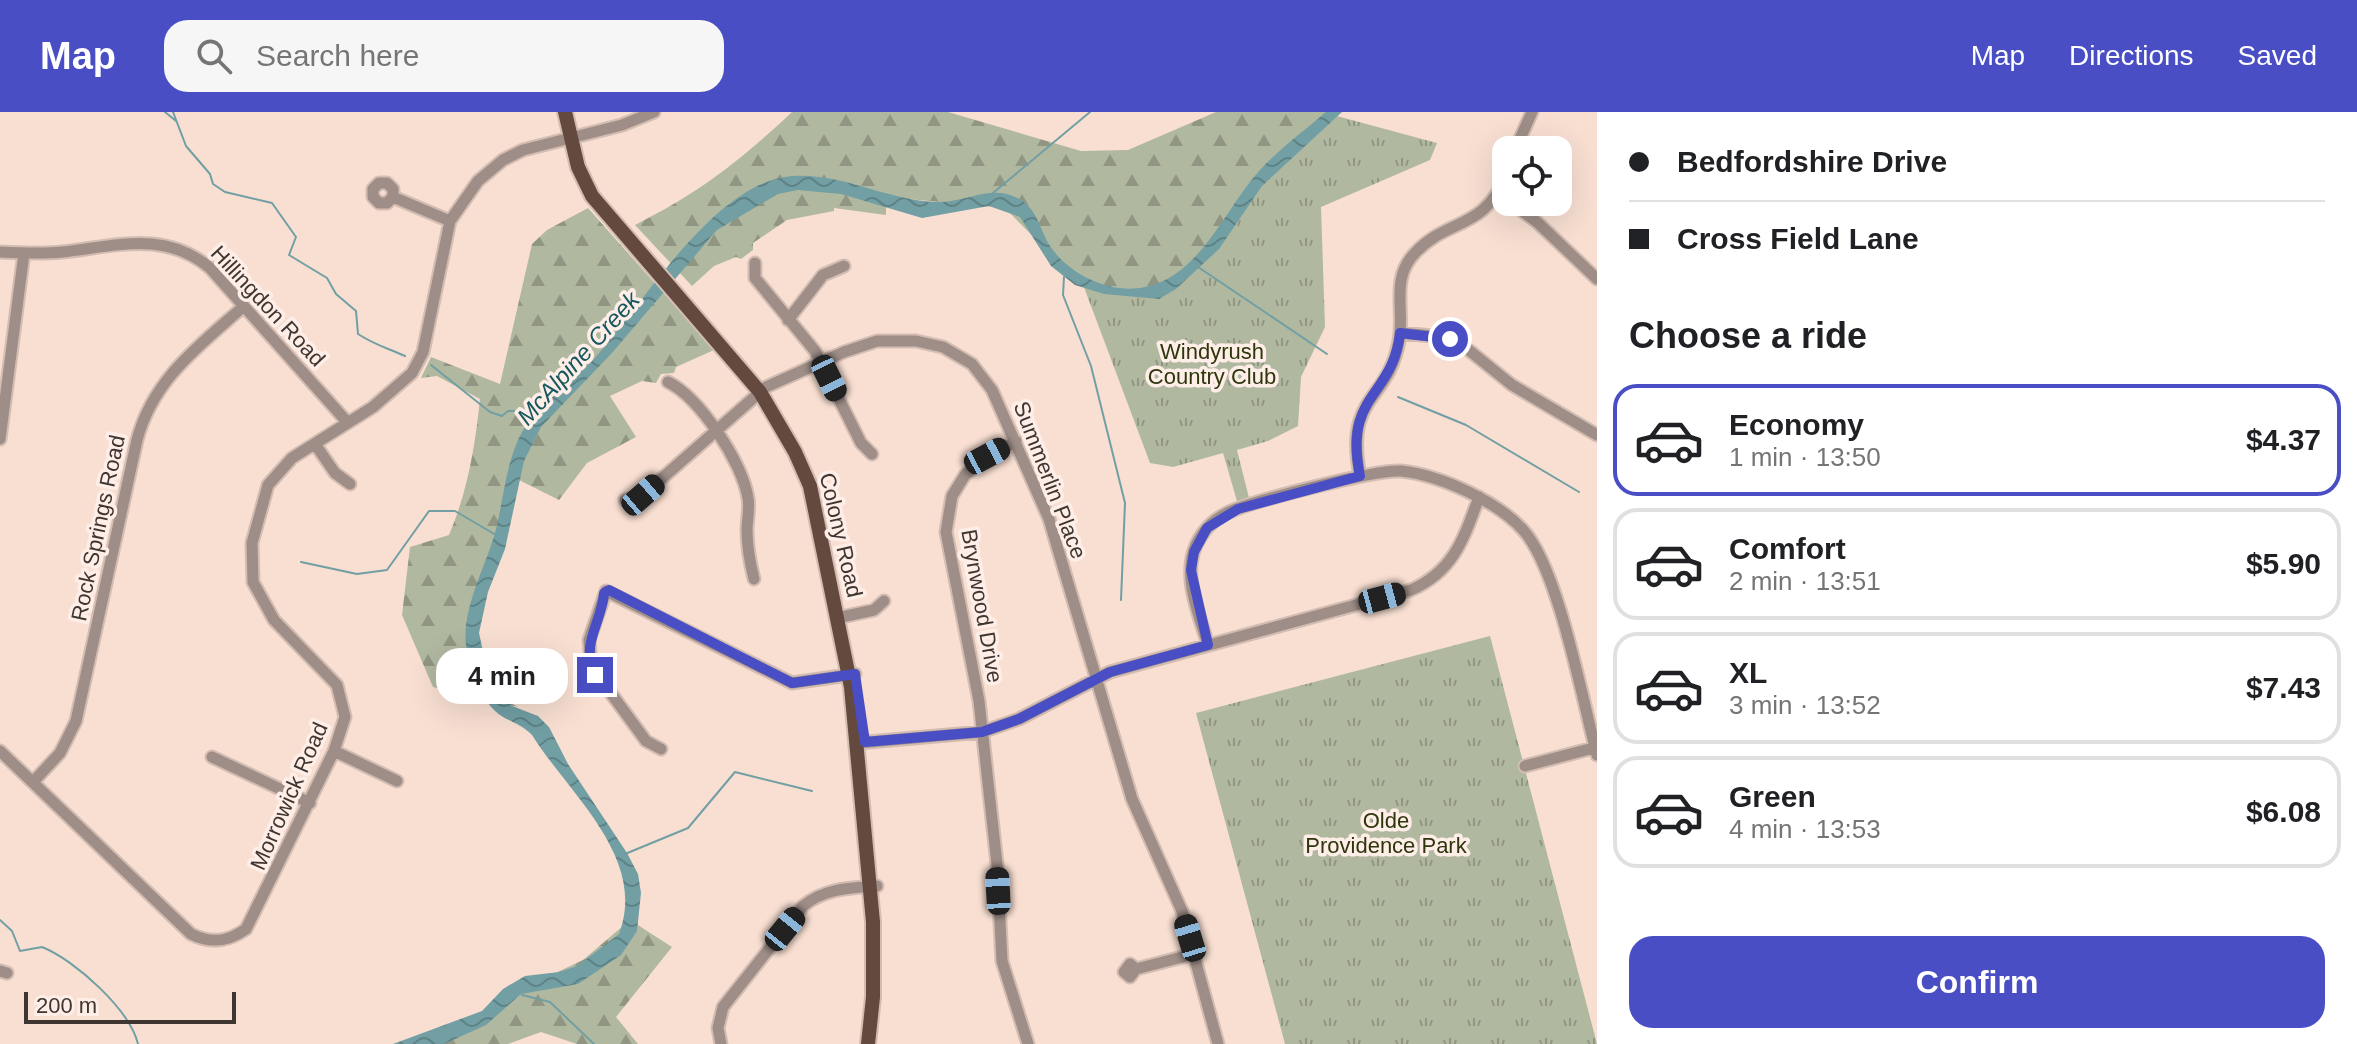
<!DOCTYPE html>
<html lang="en">
<head>
<meta charset="utf-8">
<style>
	:root { --surface:#fff; --page:#f6f6f6; --text:#202124; --muted:#757577; --line:#e0e0e0; --accent:#4a4ec4 }
	body { margin:0; font-family:Helvetica,sans-serif; background:var(--page); color:var(--text); height:100vh; display:flex; flex-direction:column; font-size:30px; white-space:nowrap }
	* { box-sizing:border-box; margin:0 }
	p { font-size:26px; color:var(--muted) }
	.icon { flex:none; width:44px; height:44px; fill:none; stroke:currentColor; stroke-width:2; stroke-linecap:round; stroke-linejoin:round }
	.map { position:relative; flex:1; overflow:hidden }
	.drawer { display:flex; flex-direction:column; background:var(--surface); width:760px }
	.drawer>* { flex:none }
	.hud { display:grid; align-content:center; height:176px; padding:0 32px; background:var(--surface) }
	.buttons { position:absolute; left:1492px; top:24px; display:grid; gap:16px }
	.buttons a { display:grid; place-items:center; width:80px; height:80px; border-radius:16px; background:var(--surface); box-shadow:0 8px 32px #0002; font-size:40px }
	.scale { position:absolute; left:24px; bottom:20px; width:212px; box-sizing:border-box; padding-left:8px; border:4px solid #403631; border-top:0; font-size:22px; line-height:28px; white-space:nowrap; color:#403631; -webkit-text-stroke:6px #feeee7; paint-order:stroke }
	.end { position:absolute; width:36px; height:36px; margin:-18px; border:10px solid #4a4ec4; background:#fff; box-shadow:0 0 0 4px #fff }
	.from { border-radius:50% }
	.bubble { position:absolute; height:56px; border-radius:24px; background:var(--surface); box-shadow:0 8px 32px #0002; font-size:26px; font-weight:700; line-height:56px; text-align:center }
	.car { position:absolute; width:24px; height:48px; margin:-24px -12px; border-radius:10px; box-shadow:0 0 6px 2px #0007; background:linear-gradient(#222 24%,#8ab4d8 0 40%,#222 0 76%,#8ab4d8 0 86%,#222 0) }
	.hud b { display:flex; align-items:center; gap:28px; height:76px; font-size:30px }
	.hud b+b { border-top:2px solid var(--line) }
	.hud i { width:20px; height:20px; background:var(--text) }
	ul { padding:0; list-style:none }
	li { display:flex; align-items:center; gap:24px; height:112px; margin:0 16px 12px; padding:0 16px; border:4px solid var(--line); border-radius:24px }
	li div { flex:1 }
	li b { display:block; font-size:30px }
	li em { font-style:normal; font-weight:700 }
	li.active { border-color:var(--accent) }
	li>.icon { width:72px; height:72px; stroke-width:1.5 }
	h2 { padding:0 32px; font-size:36px; line-height:96px }
	.primary-button { display:flex; gap:16px; margin-top:auto; padding:16px 32px }
	.primary-button a { flex:1; height:92px; border-radius:24px; background:var(--accent); color:#fff; font-size:32px; font-weight:700; line-height:92px; text-align:center }
	header { display:flex; align-items:center; gap:48px; box-sizing:border-box; height:112px; padding:0 40px; background:var(--accent); color:#fff }
	header strong { font-size:38px }
	nav { display:flex; gap:44px; margin-inline-start:auto; font-size:28px }
	.search { width:560px; height:72px; background:var(--page); display:flex; align-items:center; gap:20px; box-sizing:border-box; padding:0 28px; border-radius:24px; color:var(--muted); font-size:30px }
	main { display:flex; flex:1; min-height:0 }
	.map>svg:first-child { display:block }
</style>
</head>
<body>
<header>
<strong>Map</strong>
<div class="search"><svg class="icon" aria-label="search" viewBox="0 0 24 24"><circle cx="10" cy="10" r="6"/><path d="M15 15l6 6"/></svg>Search here</div>
<nav><a>Map</a><a>Directions</a><a>Saved</a></nav>
</header>
<main>
<div class="map">
<svg width="1597" height="932" viewBox="0 0 1597 932">
	<defs>
		<pattern id="forest-firs" width="22" height="20" patternUnits="userSpaceOnUse" patternTransform="scale(2)"><rect width="22" height="20" fill="#b1b8a0"/><path d="M5 1l3.5 6h-7zM16 11l3.5 6h-7z" fill="#919683"/></pattern>
		<pattern id="park-tufts" width="24" height="20" patternUnits="userSpaceOnUse" patternTransform="scale(2)"><rect width="24" height="20" fill="#b1b8a0"/><path d="M3 7l-1-3M5 7V3M7 7l1-3M15 17l-1-3M17 17v-4M19 17l1-3" fill="none" stroke="#919683"/></pattern>
		<pattern id="water-waves" width="16" height="10" patternUnits="userSpaceOnUse" patternTransform="scale(2)"><rect width="16" height="10" fill="#719fa4"/><path d="M0 5q4-4 8 0t8 0" fill="none" stroke="#5e8286"/></pattern>
	</defs>
	<rect width="100%" height="100%" fill="#f8dfd2"/>
	<path fill="url(#forest-firs)" d="M792 0H948L1081 39 1128 38 1216 0H1335L1234 110 1156 181 1102 178 1068 160 1005 96 886 85V103L834 96V99L787 108 753 131V138L741 147 736 145 714 154 692 174 635 113C699 81 740 49 792 0Z
		M588 96 714 238 676 255 674 261 661 262 656 271 642 269 610 284 636 325 587 351 559 388 517 367 470 524 490 580 518 595 433 575 402 503 410 435 449 423C468 378 475 335 480 287L437 264 421 266 431 245 500 272 532 132 547 118Z
		M630 808 672 835 616 905 638 932H577L541 920 508 932H418L469 911 523 876 583 848Z"/>
	<path fill="url(#park-tufts)" d="M1333 3 1437 31 1430 48 1321 95 1325 215 1301 265 1298 314 1268 329 1237 338 1249 386 1237 389 1223 341 1173 355 1150 351 1082 170 1130 181 1181 167 1258 73Z
		M1490 524 1597 932H1285L1196 601Z"/>
	<path fill="url(#water-waves)" d="M1326 0H1342L1262 74 1219 137 1176 177 1159 187 1104 182 1075 173 1051 154 1020 105 989 94 922 106 841 82 798 78 778 82 717 118 611 242 541 315 524 349 505 437 488 480 479 521 488 562 498 579 512 594 538 604 549 615 568 652 627 741 638 762 641 781 637 819 621 843 578 872 521 882 486 913 444 932H393L482 899 503 877 525 864 559 860 577 854 619 822C648 746 569 682 532 623 523 614 514 611 503 605 481 591 469 559 466 533 462 496 485 456 495 421 504 387 506 345 525 315 542 289 573 270 594 247 642 194 714 70 792 64 842 60 890 90 941 90 969 89 994 71 1021 88 1038 99 1040 118 1050 134 1068 162 1111 183 1145 175 1200 164 1225 97 1259 59 1279 37 1304 19 1326 0Z"/>
	<g fill="none" stroke-linecap="round" stroke-linejoin="round">
		<path stroke="#719fa4" stroke-width="2" d="M165 0 176 9
			M173 0 186 34 210 62 213 72 225 80 272 91 296 125 289 143 327 166 336 182 356 199 358 222C375 233 387 236 405 244
			M993 81 1090 0
			M1198 155 1327 242
			M1064 165 1063 183 1091 254 1125 391 1121 488
			M431 253 490 300 502 304 508 299H516L526 314
			M1398 285 1466 313 1579 380
			M301 450 357 462 387 458 429 399H455L496 423
			M625 742 688 716 735 660 812 679
			M0 808 12 819 20 839 42 835C75 848 130 898 138 932
			M522 883 550 890 594 932"/>
		<g stroke="#d3bdb2" stroke-width="15">
			<path id="minor" d="M1515 38 1532 0
				M393 85 387 91H379L373 85V77L379 71H387L393 77V85L450 109
				M1510 90 1537 110 1597 167
				M0 140C21 141 42 142 62 140 116 134 165 118 210 156L348 311
				M755 151V166L815 239 861 331 872 342
				M788 208 823 163 844 154
				M1400 221 1444 225 1460 231 1512 273 1597 323
				M668 270C700 286 742 350 748 386 750 396 747 408 747 418 747 435 750 451 754 467
				M0 327 24 141
				M1016 329 981 349 965 363 952 384 946 420 979 589 997 752 1002 849 1028 932
				M315 332 335 361 350 372
				M1360 364C1344 282 1388 291 1399 229 1405 197 1390 167 1415 141 1447 106 1483 119 1506 64
				M625 388 643 383 766 275 844 240 877 229H916L943 235 972 252 992 278 1049 407 1132 687 1182 799 1218 932
				M837 506 874 498 884 489
				M1208 533C1199 502 1182 465 1196 433 1202 420 1212 409 1225 402 1247 390 1377 357 1401 359 1440 363 1499 390 1524 419 1559 459 1582 587 1597 643
				M857 631 982 620 1019 607 1110 560 1411 478C1454 459 1464 426 1479 385
				M661 637 646 629 591 554 589 528 606 479 792 571 855 562
				M0 639 191 822C211 832 228 830 246 817L334 639 345 605 337 573 274 508 253 470 252 431 268 373 292 346 373 295 412 261 423 240 450 109 478 69 503 48 523 38 622 13 654 0
				M334 639 397 669
				M212 645 310 691
				M1525 654 1597 635
				M33 670 60 641 76 609 137 328C153 267 199 234 244 194
				M1136 857 1130 865 1124 860 1130 852 1136 857 1194 842
				M0 859 7 861
				M721 932 718 916 723 895 803 794C825 776 850 776 877 774"/>
		</g>
		<g stroke="#d3bdb2" stroke-width="18">
			<path id="major" d="M565 0 578 55 592 84 760 280 795 340 810 374 851 575 873 810V885L868 932"/>
		</g>
		<use href="#minor" stroke="#9f8e88" stroke-width="11"/>
		<use href="#major" stroke="#64493e" stroke-width="14"/>
	</g>
	<g fill="none" stroke-linecap="round" stroke-linejoin="round">
		<path stroke="#4a4ec4" stroke-width="10" d="M595 563C580 531 602 511 604 481L609 478 792 571 855 562 865 630 982 620 1019 607 1110 560 1208 533 1191 458 1194 440 1207 416 1238 397 1360 364C1343 281 1393 286 1400 221L1450 227"/>
	</g>
	<g text-anchor="middle" dominant-baseline="central" stroke-width="7" stroke-linejoin="round" paint-order="stroke">
		<g font-size="22" fill="#403631" stroke="#feeee7">
			<text transform="translate(268 194) rotate(47)">Hillingdon Road</text>
			<text transform="translate(1050 368) rotate(69)">Summerlin Place</text>
			<text transform="translate(98 416) rotate(-78)">Rock Springs Road</text>
			<text transform="translate(841 423) rotate(77)">Colony Road</text>
			<text transform="translate(982 494) rotate(80)">Brynwood Drive</text>
			<text transform="translate(289 684) rotate(-66)">Morrowick Road</text>
		</g>
		<g font-size="22" fill="#2d360d" stroke="#feeee7">
			<text x="1212" y="239">Windyrush<tspan x="1212" dy="25">Country Club</tspan></text>
			<text x="1386" y="708">Olde<tspan x="1386" dy="25">Providence Park</tspan></text>
		</g>
		<g font-size="24" font-style="italic" fill="#17585f" stroke="#feeee7">
			<text transform="translate(578 246) rotate(-48)">McAlpine Creek</text>
		</g>
	</g>
</svg>
<div class="buttons">
<a><svg class="icon" aria-label="locate" viewBox="0 0 24 24"><circle cx="12" cy="12" r="6"/><path d="M12 2v4M12 18v4M2 12h4M18 12h4"/></svg></a>
</div>
<div class="scale">200 m</div>
<i class="end from" style="left:1450px;top:227px"></i>
<i class="end" style="left:595px;top:563px"></i>
<div class="bubble" style="left:436px;top:536px;width:132px">4 min</div>
<i class="car" style="left:829px;top:266px;rotate:154deg"></i>
<i class="car" style="left:987px;top:344px;rotate:62deg"></i>
<i class="car" style="left:643px;top:383px;rotate:49deg"></i>
<i class="car" style="left:1382px;top:486px;rotate:75deg"></i>
<i class="car" style="left:998px;top:779px;rotate:357deg"></i>
<i class="car" style="left:785px;top:817px;rotate:39deg"></i>
<i class="car" style="left:1190px;top:826px;rotate:343deg"></i>
</div>
<section class="drawer">
<div class="hud">
<b><i class="from"></i>Bedfordshire Drive</b>
<b><i></i>Cross Field Lane</b>
</div>
<h2>Choose a ride</h2>
<ul>
<li class="active"><svg class="icon" aria-label="car" viewBox="0 0 24 24"><path d="M5 17H2v-5l4-1 3-4h7l3 4 3 1v5h-3M9 17h6M6 11h13"/><circle cx="7" cy="17" r="2"/><circle cx="17" cy="17" r="2"/></svg><div><b>Economy</b><p>1 min · 13:50</p></div><em>$4.37</em></li>
<li><svg class="icon" aria-label="car" viewBox="0 0 24 24"><path d="M5 17H2v-5l4-1 3-4h7l3 4 3 1v5h-3M9 17h6M6 11h13"/><circle cx="7" cy="17" r="2"/><circle cx="17" cy="17" r="2"/></svg><div><b>Comfort</b><p>2 min · 13:51</p></div><em>$5.90</em></li>
<li><svg class="icon" aria-label="car" viewBox="0 0 24 24"><path d="M5 17H2v-5l4-1 3-4h7l3 4 3 1v5h-3M9 17h6M6 11h13"/><circle cx="7" cy="17" r="2"/><circle cx="17" cy="17" r="2"/></svg><div><b>XL</b><p>3 min · 13:52</p></div><em>$7.43</em></li>
<li><svg class="icon" aria-label="car" viewBox="0 0 24 24"><path d="M5 17H2v-5l4-1 3-4h7l3 4 3 1v5h-3M9 17h6M6 11h13"/><circle cx="7" cy="17" r="2"/><circle cx="17" cy="17" r="2"/></svg><div><b>Green</b><p>4 min · 13:53</p></div><em>$6.08</em></li>
</ul>
<div class="primary-button"><a>Confirm</a></div>
</section>
</main>
</body>
</html>
